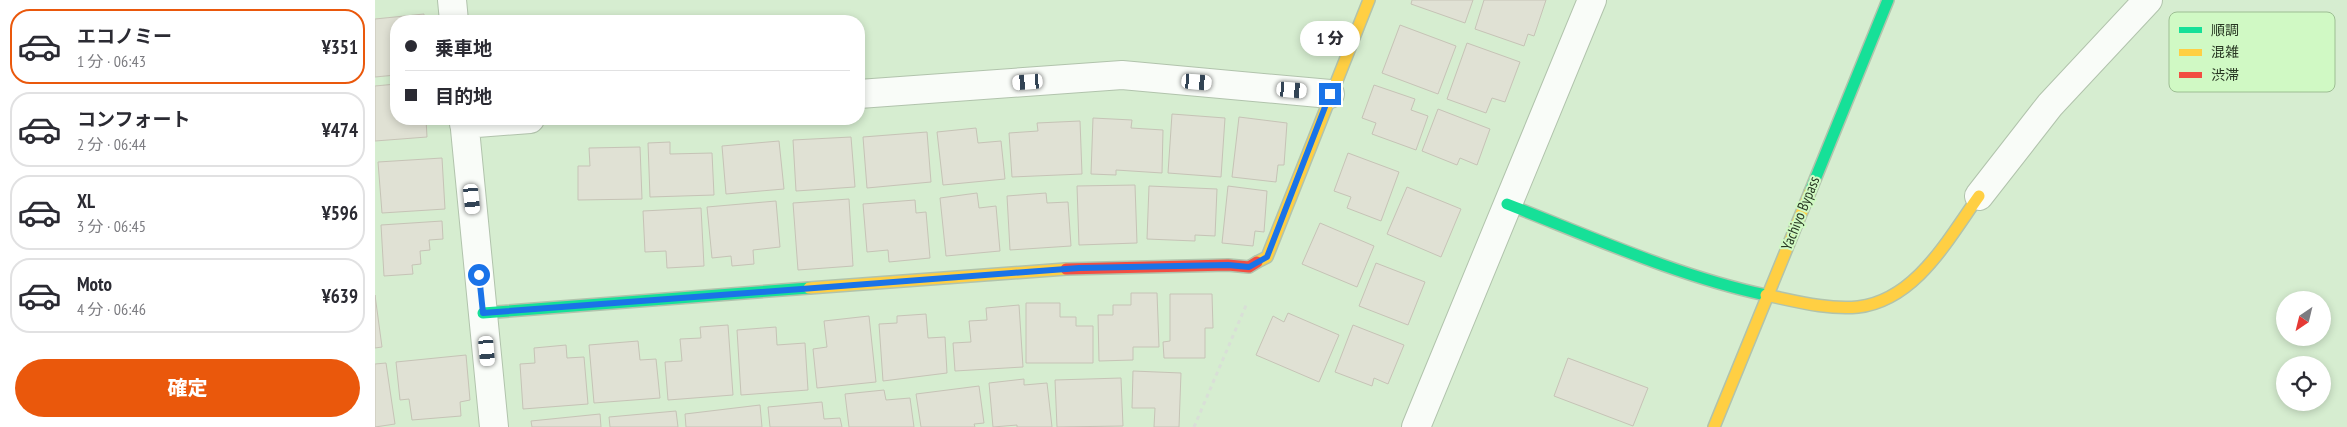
<!DOCTYPE html>
<html lang="ja">
<head>
<meta charset="utf-8">
<style>
	:root { --surface:#fff; --page:#f7f7f7; --text:#2b2b33; --muted:#7c7c81; --line:#e1e1e2; --accent:#ea580c }
	body { margin:0; font-family:"PT Sans Narrow","Noto Sans JP",sans-serif; background:var(--page); color:var(--text); height:100vh; display:flex; flex-direction:column; font-size:19px; white-space:nowrap }
	* { box-sizing:border-box; margin:0 }
	p { font-size:16px; color:var(--muted) }
	.icon { flex:none; width:28px; height:28px; fill:none; stroke:currentColor; stroke-width:2; stroke-linecap:round; stroke-linejoin:round }
	.map { position:relative; flex:1; overflow:hidden }
	.panel { display:flex; flex-direction:column; background:var(--surface); width:375px }
	.panel>* { flex:none }
	.banner { position:absolute; left:15px; top:15px; width:475px; height:110px; border-radius:20px; box-shadow:0 2px 8px #0003; display:grid; align-content:center; height:110px; padding:0 15px; background:var(--surface) }
	.needle { width:32px; rotate:215deg }
	.buttons { position:absolute; left:1901px; top:291px; display:grid; gap:10px }
	.buttons a { display:grid; place-items:center; width:55px; height:55px; border-radius:50%; background:var(--surface); box-shadow:0 2px 8px #0003; font-size:25px }
	.end { position:absolute; width:22px; height:22px; margin:-11px; border:6px solid #1a73e8; background:#fff; box-shadow:0 0 0 2px #fff }
	.from { border-radius:50% }
	.bubble { position:absolute; height:35px; border-radius:18px; background:var(--surface); box-shadow:0 2px 8px #0003; font-size:16px; font-weight:800; line-height:35px; text-align:center }
	.car { position:absolute; width:15px; height:30px; margin:-15px -8px; border-radius:6px; box-shadow:0 0 4px 1px #0007; background:linear-gradient(#fff 24%,#345 0 40%,#fff 0 76%,#345 0 86%,#fff 0) }
	.banner b { display:flex; align-items:center; gap:18px; height:48px; font-size:19px }
	.banner b+b { border-top:1px solid var(--line) }
	.banner i { width:12px; height:12px; background:var(--text) }
	ul { padding:9px 0 0; list-style:none }
	li { display:flex; align-items:center; gap:15px; height:75px; margin:0 10px 8px; padding:0 5px; border:2px solid var(--line); border-radius:20px }
	li div { flex:1 }
	li b { display:block; font-size:19px }
	li em { font-style:normal; font-weight:800 }
	li.selected { border-color:var(--accent) }
	li>.icon { width:45px; height:45px; stroke-width:1.5 }
	.cta { display:flex; gap:10px; margin-top:auto; padding:10px 15px }
	.cta a { flex:1; height:58px; border-radius:30px; background:var(--accent); color:#fff; font-size:20px; font-weight:800; line-height:58px; text-align:center }
	main { display:flex; flex:1; min-height:0 }
	.map>svg:first-child { display:block }
</style>
</head>
<body>
<main>
<section class="panel">
<ul>
<li class="selected"><svg class="icon" aria-label="car" viewBox="0 0 24 24"><path d="M5 17H2v-5l4-1 3-4h7l3 4 3 1v5h-3M9 17h6M6 11h13"/><circle cx="7" cy="17" r="2"/><circle cx="17" cy="17" r="2"/></svg><div><b>エコノミー</b><p>1 分 · 06:43</p></div><em>¥351</em></li>
<li><svg class="icon" aria-label="car" viewBox="0 0 24 24"><path d="M5 17H2v-5l4-1 3-4h7l3 4 3 1v5h-3M9 17h6M6 11h13"/><circle cx="7" cy="17" r="2"/><circle cx="17" cy="17" r="2"/></svg><div><b>コンフォート</b><p>2 分 · 06:44</p></div><em>¥474</em></li>
<li><svg class="icon" aria-label="car" viewBox="0 0 24 24"><path d="M5 17H2v-5l4-1 3-4h7l3 4 3 1v5h-3M9 17h6M6 11h13"/><circle cx="7" cy="17" r="2"/><circle cx="17" cy="17" r="2"/></svg><div><b>XL</b><p>3 分 · 06:45</p></div><em>¥596</em></li>
<li><svg class="icon" aria-label="car" viewBox="0 0 24 24"><path d="M5 17H2v-5l4-1 3-4h7l3 4 3 1v5h-3M9 17h6M6 11h13"/><circle cx="7" cy="17" r="2"/><circle cx="17" cy="17" r="2"/></svg><div><b>Moto</b><p>4 分 · 06:46</p></div><em>¥639</em></li>
</ul>
<div class="cta"><a>確定</a></div>
</section>
<div class="map">
<svg width="1972" height="427" viewBox="0 0 1972 427">
	<rect width="100%" height="100%" fill="#d6edd0"/>
	<path fill="#e0e1d4" stroke="#c6c3b6" d="M1037 0H1098L1090 23 1036 4Z
		M1109 0H1171L1159 36 1153 34 1149 46 1100 29Z
		M49 14V21H21V75L0 77V19Z
		M1025 25 1081 46 1063 94 1007 73Z
		M1092 43 1145 62 1130 102 1117 98 1111 113 1072 99Z
		M21 84V119H51L52 137 0 141V86Z
		M999 85 1040 99 1036 110 1053 116 1041 150 997 134 1001 123 987 118Z
		M1063 109 1115 129 1102 165 1085 158 1082 165 1047 151Z
		M797 114 850 118 846 177 793 173Z
		M864 117 912 123 909 165H903L901 182 857 177Z
		M718 118 757 120 756 128 788 130 787 173 741 170V175L716 174Z
		M705 121 707 174 637 177 634 133 663 131 662 123Z
		M601 128 603 143 626 141 630 179 568 185 562 132Z
		M552 132 556 182 492 188 488 137Z
		M476 137 480 187 421 191 418 140Z
		M404 141 409 189 351 194 347 146Z
		M295 142V154L337 153 339 195 275 197 273 143Z
		M265 147 267 199 203 200V166H215L214 148Z
		M973 153 1024 172 1006 221 972 208 976 197 959 191Z
		M67 158 70 209 7 213 3 162Z
		M760 185 762 243 704 245 702 186Z
		M774 186 842 189 840 236 820 235V241L772 239Z
		M853 186 892 191 889 232 880 231 878 246 847 243Z
		M1032 187 1086 209 1066 257 1012 234Z
		M602 193 604 208 621 206 625 251 571 256 565 198Z
		M671 193 672 203 693 202 696 246 635 250 632 196Z
		M474 199 478 266 423 270 418 203Z
		M540 200 541 213 551 212 555 258 514 262 513 250 492 252 488 204Z
		M401 201 405 247 378 250 379 264 357 266 356 256 337 258 332 207Z
		M326 208 329 266 292 268 291 251 270 252 268 211Z
		M67 221 68 239 54 240 55 250 45 251 46 264 37 265 38 274 9 276 6 225Z
		M945 223 999 246 982 287 927 264Z
		M1001 263 1050 282 1033 325 984 306Z
		M756 293H782L784 347H758V360L724 361 723 315H738V305H756Z
		M795 294H837L838 328H830V358H789L788 342 795 341Z
		M0 295 7 347 0 348Z
		M651 303H685V317H701V326H718V363H651Z
		M644 305 648 367 580 371 578 343 596 342 594 321 612 320 611 308Z
		M913 313 964 335 944 382 881 355 898 316 909 322Z
		M551 314 553 338 570 337 572 373 508 381 504 324 522 323V316Z
		M494 316 501 382 442 388 438 349 452 347 449 321Z
		M353 325 358 395 293 400 290 362 307 361 305 339 326 338 325 327Z
		M978 325 1029 345 1013 384 999 378 997 386 960 372Z
		M401 327 402 345 430 343 433 390 366 395 362 330Z
		M263 341 265 360 281 359 285 398 219 403 214 345Z
		M191 345 192 358 209 357 213 404 148 409 145 364 160 363 159 348Z
		M91 355 95 400 85 402 86 416 37 420 34 399 25 400 21 362Z
		M1193 358 1273 388 1258 426 1179 396Z
		M11 363 20 424 0 427V364Z
		M758 371 806 373 804 427H779L780 408H757Z
		M746 378 748 426 682 427 680 380Z
		M649 379V385L672 383 677 427H642V425L618 427 614 383Z
		M604 386 609 423 599 424 600 427H546L541 394Z
		M509 390 511 400 535 398 539 427H474L470 394Z
		M447 402 449 419 465 418 467 427H395L393 407Z
		M385 405 387 427H311L310 414Z
		M301 411 303 427H235L234 417Z
		M225 414 226 427H157L156 421Z"/>
	<g fill="none" stroke-linecap="round" stroke-linejoin="round">
		<g stroke="#b1c3ac" stroke-width="30">
			<path id="street" d="M77 0 79 21
				M484 94 747 75 955 94
				M89 119 119 427
				M89 124 155 119
				M1604 196 1675 105 1773 0
				M1041 427 1217 0"/>
		</g>
		<g stroke="#b1c3ac" stroke-width="14">
			<path id="fast" d="M1435 192 1513 0
				M1132 204C1214 236 1305 277 1391 295
				M108 313 434 288"/>
		</g>
		<g stroke="#b1c3ac" stroke-width="14">
			<path id="slow" d="M882 262 892 257 994 0
				M434 288 691 269
				M1391 295C1420 301 1453 310 1483 307 1541 300 1573 239 1604 196
				M1339 427 1435 192"/>
		</g>
		<g stroke="#b1c3ac" stroke-width="14">
			<path id="jam" d="M691 269 853 265 874 267 882 262"/>
		</g>
		<path stroke="#d9dfd7" stroke-width="3" stroke-dasharray="4 4" stroke-linecap="butt" d="M819 427 872 303"/>
		<use href="#street" stroke="#f9fcf8" stroke-width="28"/>
		<use href="#fast" stroke="#16e098" stroke-width="11"/>
		<use href="#slow" stroke="#ffcf43" stroke-width="11"/>
		<use href="#jam" stroke="#f24e42" stroke-width="11"/>
	</g>
	<g fill="none" stroke-linecap="round" stroke-linejoin="round">
		<path stroke="#1a73e8" stroke-width="6" d="M104 275 108 313 704 268 853 265 874 267 892 257 955 94"/>
	</g>
	<g text-anchor="middle" dominant-baseline="central" stroke-width="4" stroke-linejoin="round" paint-order="stroke">
		<g font-size="15" fill="#273622" stroke="#d0f9c4">
			<text transform="translate(1425 213) rotate(-68)">Yachiyo Bypass</text>
		</g>
	</g>
	<rect x="1794" y="12" width="166" height="80" rx="8" fill="#d0f9c4" stroke="#9dbe93" stroke-width="1"/>
	<rect x="1804" y="27" width="23" height="6" fill="#16e098"/>
	<rect x="1804" y="49" width="23" height="7" fill="#ffcf43"/>
	<rect x="1804" y="72" width="23" height="6" fill="#f24e42"/>
	<g font-size="14" fill="#273622">
		<text x="1836" y="35">順調</text>
		<text x="1836" y="57">混雑</text>
		<text x="1836" y="80">渋滞</text>
	</g>
</svg>
<div class="buttons">
<a><svg class="needle" viewBox="-14 -14 28 28"><path d="M0-13l5 13h-10z" fill="#e53935"/><path d="M0 13l5-13h-10z" fill="#7c7c81"/></svg></a>
<a><svg class="icon" aria-label="locate" viewBox="0 0 24 24"><circle cx="12" cy="12" r="6"/><path d="M12 2v4M12 18v4M2 12h4M18 12h4"/></svg></a>
</div>
<i class="end from" style="left:104px;top:275px"></i>
<i class="end" style="left:955px;top:94px"></i>
<div class="bubble" style="left:925px;top:21px;width:60px">1 分</div>
<i class="car" style="left:653px;top:82px;rotate:266deg"></i>
<i class="car" style="left:822px;top:82px;rotate:95deg"></i>
<i class="car" style="left:917px;top:90px;rotate:95deg"></i>
<i class="car" style="left:97px;top:199px;rotate:174deg"></i>
<i class="car" style="left:112px;top:351px;rotate:175deg"></i>
<div class="banner">
<b><i class="from"></i>乗車地</b>
<b><i></i>目的地</b>
</div>
</div>
</main>
</body>
</html>
